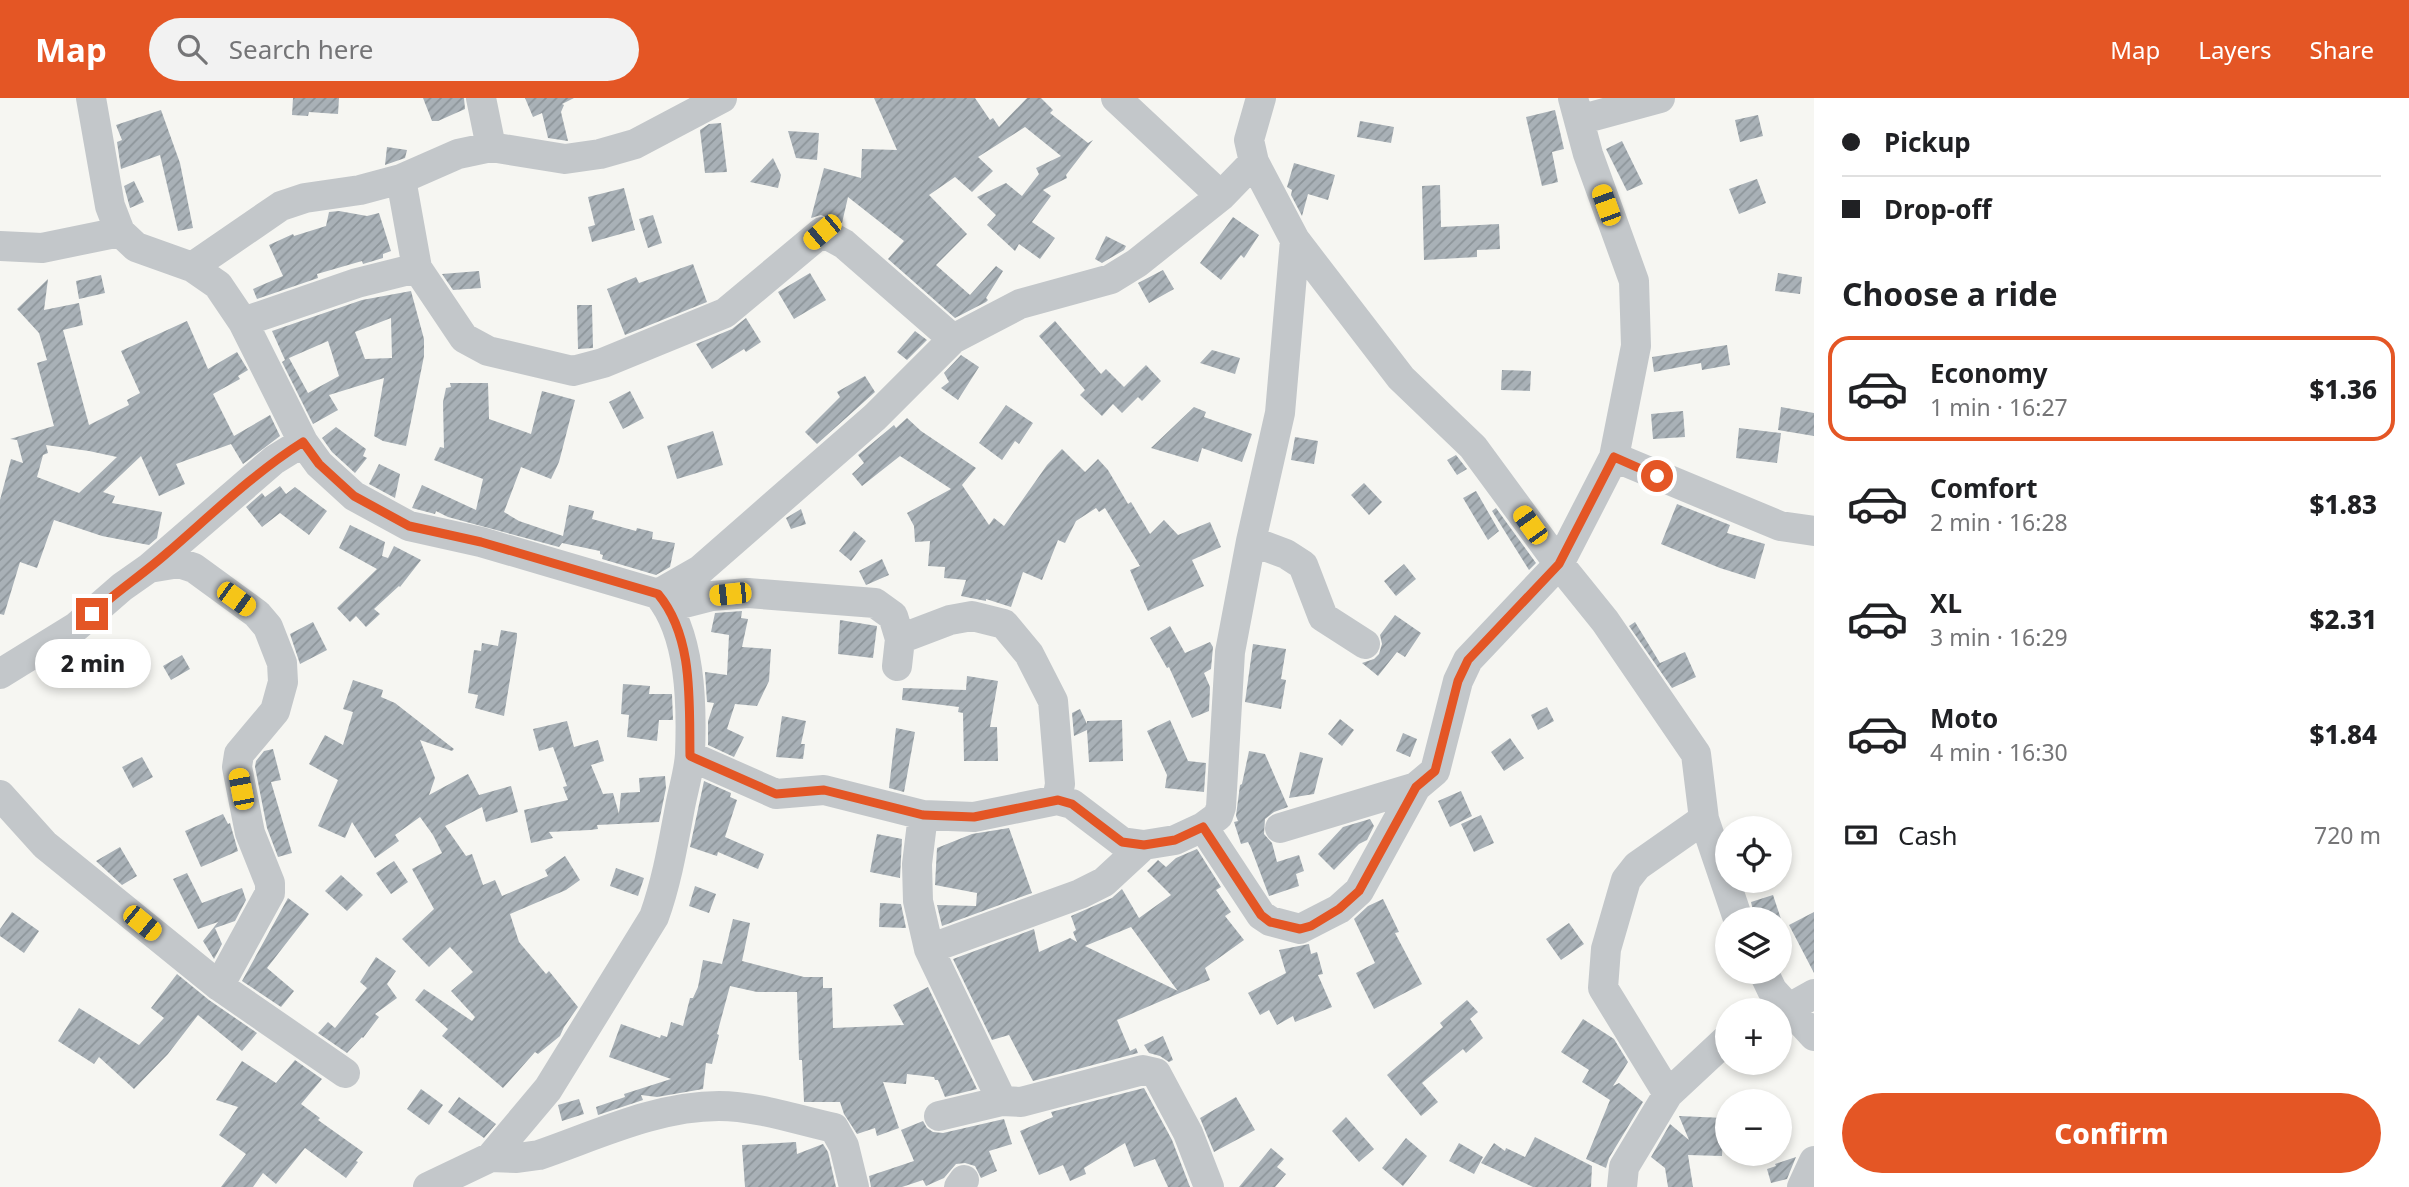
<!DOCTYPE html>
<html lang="en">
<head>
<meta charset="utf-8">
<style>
	:root { --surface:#fff; --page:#f2f2f2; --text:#202124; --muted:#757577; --line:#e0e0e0; --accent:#e45625 }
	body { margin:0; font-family:"Noto Sans",sans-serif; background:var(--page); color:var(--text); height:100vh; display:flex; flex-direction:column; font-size:26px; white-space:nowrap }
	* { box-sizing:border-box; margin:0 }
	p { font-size:23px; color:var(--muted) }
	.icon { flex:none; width:38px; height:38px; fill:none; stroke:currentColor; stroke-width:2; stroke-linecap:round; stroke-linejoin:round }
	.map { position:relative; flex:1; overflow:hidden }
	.side { display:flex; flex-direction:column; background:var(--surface); width:595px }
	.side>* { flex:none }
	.guide { display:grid; align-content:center; height:154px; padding:0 28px; background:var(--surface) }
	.fabs { position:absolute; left:1715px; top:718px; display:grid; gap:14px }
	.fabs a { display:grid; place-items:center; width:77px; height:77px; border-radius:50%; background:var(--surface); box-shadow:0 4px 10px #0003; font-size:35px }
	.end { position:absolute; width:32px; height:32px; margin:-16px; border:9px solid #e45625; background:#fff; box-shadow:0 0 0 4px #fff }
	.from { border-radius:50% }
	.bubble { position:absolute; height:49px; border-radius:24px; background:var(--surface); box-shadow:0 4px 10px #0003; font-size:23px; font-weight:800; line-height:49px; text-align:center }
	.car { position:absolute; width:21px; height:42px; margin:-21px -10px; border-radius:9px; box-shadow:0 0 5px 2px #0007; background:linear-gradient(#f5c518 24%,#345 0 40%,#f5c518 0 76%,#345 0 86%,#f5c518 0) }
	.guide b { display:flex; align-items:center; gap:24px; height:66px; font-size:26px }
	.guide b+b { border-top:2px solid var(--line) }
	.guide i { width:18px; height:18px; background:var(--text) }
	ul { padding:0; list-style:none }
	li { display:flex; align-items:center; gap:21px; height:105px; margin:0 14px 10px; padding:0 14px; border:4px solid transparent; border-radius:21px }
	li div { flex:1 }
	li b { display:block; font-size:26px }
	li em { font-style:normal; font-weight:800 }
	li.current { border-color:var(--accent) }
	li>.icon { width:63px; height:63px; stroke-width:1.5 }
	h2 { padding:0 28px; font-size:32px; line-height:84px }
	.pay { display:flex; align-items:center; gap:18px; height:77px; padding:0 28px; font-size:26px }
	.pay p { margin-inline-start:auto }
	.action { display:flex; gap:14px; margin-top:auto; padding:14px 28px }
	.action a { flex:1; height:80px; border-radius:42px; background:var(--accent); color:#fff; font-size:28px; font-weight:800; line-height:80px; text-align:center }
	header { display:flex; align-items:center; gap:42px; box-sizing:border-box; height:98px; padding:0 35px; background:var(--accent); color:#fff }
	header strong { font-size:33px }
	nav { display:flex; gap:38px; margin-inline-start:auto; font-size:24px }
	.search { width:490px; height:63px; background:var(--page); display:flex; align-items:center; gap:18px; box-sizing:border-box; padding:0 24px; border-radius:38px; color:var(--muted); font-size:26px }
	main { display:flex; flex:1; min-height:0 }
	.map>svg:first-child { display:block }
</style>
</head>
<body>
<header>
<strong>Map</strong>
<div class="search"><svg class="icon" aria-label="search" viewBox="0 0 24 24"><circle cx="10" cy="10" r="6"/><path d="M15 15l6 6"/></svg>Search here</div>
<nav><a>Map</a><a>Layers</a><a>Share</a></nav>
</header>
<main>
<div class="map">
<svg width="1814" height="1089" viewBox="0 0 1814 1089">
	<defs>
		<pattern id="building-hatch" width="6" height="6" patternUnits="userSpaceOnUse" patternTransform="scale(1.75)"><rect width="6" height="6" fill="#a9b1b7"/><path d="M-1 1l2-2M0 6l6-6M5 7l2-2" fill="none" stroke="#8d959a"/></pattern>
	</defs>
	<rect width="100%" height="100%" fill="#f6f6f2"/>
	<path fill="url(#building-hatch)" fill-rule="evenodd" d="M293 0H339L338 16 309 14 308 18 292 17Z
		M423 0H464L465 11 438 23H432Z
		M525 0H574L562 6 564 7 561 14 568 43 548 40 542 15 533 19Z
		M874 0H975L990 22 993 20 999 29 1027 0H1041L1053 12 1050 15 1088 45 1093 42 1066 77 1067 80 1043 92 1051 98 1032 124 1055 140 1040 161 1019 146 1015 153 987 127 996 117 977 99 1006 85 1022 98 1039 76 1036 70 1061 58 1025 29 978 59 993 73 972 94 955 79 929 97 967 136 936 167 970 197 996 168 1003 173 986 200 988 202 986 204 955 220 888 161 904 143 848 99 842 125 821 117 811 120 824 70 861 80 862 51 897 52Z
		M161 12 180 65 193 130 178 133 160 57 121 71 117 44 122 42 116 27Z
		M1555 12 1564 51 1552 54 1558 84 1542 88 1526 19Z
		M1758 17 1763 38 1740 44 1735 22Z
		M1360 23 1394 29 1391 45 1357 39Z
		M721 25 727 74 705 75 700 32 709 26Z
		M788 33 819 35 817 62 796 60Z
		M1622 43 1643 86 1627 93 1606 51Z
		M387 49 407 52 405 60 385 67Z
		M773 60 781 77 778 90 750 84Z
		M1294 65 1335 77 1328 102 1308 96 1302 118 1291 97 1292 92 1287 89Z
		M1757 81 1766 105 1739 116 1729 91Z
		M134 83 144 104 130 110 124 88Z
		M1440 87 1441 129 1499 126 1500 151 1477 152V159L1424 162 1422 88Z
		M624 90 635 132 592 144 588 129 595 127 588 99Z
		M339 113 367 118 379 115 391 153 383 156V160L363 166 362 163 317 176 318 180 257 201 253 191 283 178 269 147 293 136 294 138 326 128 329 114Z
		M653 117 662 145 648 150 639 121Z
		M1233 119 1259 137 1244 160 1241 157 1221 182 1200 165Z
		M1106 138 1126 148 1124 152 1102 165 1095 161Z
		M693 166 707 204 625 237 607 191 636 179 639 185Z
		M1163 172 1174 191 1149 205 1138 185Z
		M479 173 481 190 453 192 442 176Z
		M810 175 826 202 794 221 778 194Z
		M1778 175 1802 179 1800 196 1775 193Z
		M101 177 105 195 79 201 76 183Z
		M48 181 44 212 79 205 83 227 63 232 89 327 129 307 127 302 140 295 121 253 187 223 208 271 237 254 248 272 238 278 240 281 213 296 234 338 270 317 280 338 243 366 231 346 176 366 185 386 159 398 141 358 103 394 115 398 112 405 162 414 157 440 149 447 102 438 54 422 37 470 20 464 4 517 0 516V402L11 361 23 365 17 342 10 341 54 328 37 265 47 262 39 235 17 211ZM46 347 89 353 117 359 79 395 37 379 43 357 48 355Z
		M411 193 424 241V258L406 348 383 343 374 338 384 280 329 297 338 312 313 326 282 264 285 262 272 233 362 202ZM391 220 392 260 365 261 355 234ZM328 243 339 278 308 295 289 260Z
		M577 207H592L593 250 578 251Z
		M746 220 761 244 746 254 744 251 712 271 696 246 732 231Z
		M1055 223 1101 276 1106 271 1124 289 1146 267 1161 283 1142 303 1138 299 1122 315 1113 306 1102 318 1080 297 1085 292 1039 238Z
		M915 233 927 242 907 262 897 254Z
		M1727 247 1730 267 1702 272 1701 265 1654 274 1652 259Z
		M1212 252 1240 260 1235 276 1200 265Z
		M961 257 979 269 958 302 941 290 949 284 944 275Z
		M1502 272 1531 273 1530 293 1501 292Z
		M865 278 875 294 817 346 805 334 840 299 837 294Z
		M450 285H488L489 321 531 336 542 293 575 302 559 364 551 381 521 369 504 414 519 423 563 438 569 407 594 413 592 421 636 433 637 430 653 434 652 441 675 445 670 469 656 477 602 461 603 457 600 456V453L562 445 559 449 448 419 436 413 435 416 412 410 422 387 476 412 483 381 434 362 440 349 444 350 443 304 446 290 451 289Z
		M630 293 644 320 623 331 609 304Z
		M1006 307 1033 325 1019 346 1015 343 1002 362 979 345Z
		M1194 309 1206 314 1204 319 1252 336 1242 364 1202 350 1198 364 1151 350Z
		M1781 309 1814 315V338L1778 332Z
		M1683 313 1685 339 1653 341 1651 316Z
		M907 320 921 333 976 370 962 387 989 427 994 420 1004 428 1047 367 1062 351 1085 374 1098 361 1108 372 1128 406 1131 404 1150 436 1164 422 1178 437 1210 424 1221 449 1192 462 1204 488 1148 513 1130 472 1140 468 1105 410 1099 414 1096 410 1076 423 1065 445 1058 442 1042 482 1023 474 1011 509 986 501V503L961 498 966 482 944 480 945 469 928 468 930 443 915 444 914 428 907 415 951 391 900 358 862 388 852 376 864 365 858 357 894 327 896 330Z
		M336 329 366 351 363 358 367 360 355 375 332 354 322 340Z
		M1739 330 1781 335 1777 365 1736 360Z
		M713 333 723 367 677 381 667 348Z
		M1295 339 1318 343 1314 366 1291 362Z
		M1456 357 1467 371 1457 377 1447 362Z
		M379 366 400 376 395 400 369 386Z
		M1364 385 1382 404 1369 417 1351 397Z
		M280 388 286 396 295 389 327 413 309 437 280 415 262 429 246 409 262 395 265 399Z
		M1476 393 1499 433 1488 442 1463 400Z
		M1677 406 1730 427 1727 435 1765 446 1755 481 1720 470 1661 446Z
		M1496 410 1536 465 1529 472 1492 413Z
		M801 411 806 426 791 431 786 420Z
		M350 427 385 444 382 458 388 460 394 448 421 462 400 489 399 488 374 511 380 516 366 529 356 518 350 524 337 510 377 471 339 450Z
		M854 433 866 443 851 463 839 453Z
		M882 461 889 477 866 487 859 473Z
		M1404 466 1416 481 1396 498 1384 483Z
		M742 513 741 520 748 521 742 549 771 551 769 583 757 608 735 606 727 631 744 639 734 659 708 647V623L714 605 707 604 705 574 727 577 729 537 711 534 715 515Z
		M1395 517 1421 535 1405 559 1397 554 1378 578 1362 565 1374 561 1379 556 1382 546 1380 537Z
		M840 522 877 528 873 560 838 556Z
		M313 524 327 552 300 566 290 536Z
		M1635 524 1660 565 1685 554 1696 579 1672 590 1629 528Z
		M1170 528 1185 555 1210 544 1213 549 1211 571 1204 575 1210 589 1209 613 1192 620 1169 569 1167 570 1150 540Z
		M501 532 517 535V539L504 618 475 610 478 597 468 595 474 552 481 553 482 545 498 548Z
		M1253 546 1286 551 1281 581 1286 582 1281 611 1245 604Z
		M182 557 190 571 171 582 163 568Z
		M967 578 998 583 990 629H997L998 663H964L963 615 958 614 959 609 902 602 903 590 966 592Z
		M353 582 383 592 381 599 395 605 454 651 452 653 420 642 435 680 429 697 468 676 479 697 511 688 518 714 486 724 482 709 445 728 466 758 472 756 483 787 495 782 502 798 548 778 545 772 565 758 580 782 566 792 510 816 519 844 546 876 549 873 578 909 564 929 560 938 538 956 535 954 503 990 442 938 448 931 415 902 424 891 472 923 475 919 451 893 473 874 450 849 429 869 402 841 434 811 412 771 442 755 433 737 420 719 395 737 399 743 375 760 352 724 345 740 318 728 338 682 309 666 325 637 343 647 353 614 343 611Z
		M623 586 650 588 649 596H672L673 622H659L657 643 627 639 629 617 621 616Z
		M1547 609 1554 623 1538 632 1531 617Z
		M1080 611 1087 626V623L1122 622 1123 663 1089 664 1087 632 1074 638 1072 615Z
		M782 618 806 623 801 646H805L803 661 776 659Z
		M1340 621 1354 632 1342 648 1328 636Z
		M1170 622 1188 663 1206 665 1204 694 1165 690 1167 677 1147 633Z
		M567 623 574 649 598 642 604 663 591 667 603 696 613 695 619 716 621 695 640 694 639 680 665 678 666 690 659 724 597 727 598 731 590 732 549 734 553 740 531 745 524 712 568 702 563 689 567 688 553 649 539 653 533 631Z
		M896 630 915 634 904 694 889 690Z
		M1403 635 1417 641 1410 659 1396 653Z
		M1510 640 1524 660 1504 673 1491 654Z
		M273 651 281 682 271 684 292 755 278 759 267 730 255 669 256 663 264 653Z
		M1249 653 1265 656 1288 709 1274 714 1265 721 1264 736 1272 745 1277 764 1299 757 1304 773 1296 776 1299 788 1269 798 1251 750 1248 744 1241 746 1234 724 1238 723 1236 718 1240 687 1242 686Z
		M1300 654 1323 660 1314 696 1289 700Z
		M142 659 153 679 133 690 122 669Z
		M704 683 731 695 730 699 737 702 725 739 764 756 758 771 718 754 717 758 690 749Z
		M1461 693 1472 718 1450 729 1438 703Z
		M223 716 228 726 230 725 238 753 201 769 185 733Z
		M1481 717 1494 745 1474 754 1461 726Z
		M1370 721 1374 728 1367 742 1359 746 1334 772 1318 756 1343 729Z
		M1009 730 1032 795 942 828 937 807 976 808 977 795 935 787 937 750 972 736Z
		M877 736 902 741 900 780 870 774Z
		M120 749 137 778 122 787 96 763Z
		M1197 751 1221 789 1216 792 1231 814 1225 818 1244 842 1205 870 1210 882 1117 922 1130 953 1136 950 1138 955 1033 983 1009 937 992 942 953 861 1034 831 1039 854 1070 840 1077 844 1073 834 1076 832 1071 818 1112 800 1122 791 1139 820 1171 797 1147 773 1158 762 1166 769 1176 760ZM1131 829 1177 892 1178 893 1085 848Z
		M394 763 408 784 391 796 376 775Z
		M616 770 644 780 638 798 610 788Z
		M187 775 202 805 242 790 246 802 235 823 215 830 222 846 214 861 203 843 218 824 198 831 173 781Z
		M341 777 363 797 347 813 325 793Z
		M695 788 716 796 709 815 689 808Z
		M1773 797 1781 821H1755L1751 804Z
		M288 800 309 816 267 870 294 893 281 909 242 883Z
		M1383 801 1399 834 1395 835 1422 886 1374 911 1356 875 1375 865 1354 821 1368 808Z
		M880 805 901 806 906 830 879 829Z
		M12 814 39 833 24 855 0 838V831Z
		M1814 814V875L1789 827Z
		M733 821 750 825 742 863 804 879H823V890H832L833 930 904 927 893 907 928 889 977 991 945 999 938 982H935L934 979 907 976 906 986 883 984 899 1030 877 1038 875 1030 857 1036 844 1016 840 1004H804L802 962H799L797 894H757L730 888 717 936 719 937 712 966 706 965 703 991 657 999 641 997 643 1002 598 1017 596 1009 625 999 624 996 671 981 609 959 621 926 660 940 661 937 667 939 671 924 683 928 690 900H693L698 889 703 862 722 866Z
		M1569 825 1584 846 1561 862 1546 841Z
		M1309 846 1311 856 1317 854 1323 876 1318 877 1332 909 1295 924 1293 918 1277 927 1269 912 1260 917 1248 895 1286 875 1279 852Z
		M376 859 396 873 387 886 397 900 375 916 379 919 363 940 362 939 347 955 318 935 328 924 335 930 367 890 360 884Z
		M177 876 209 902 257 935 242 953 198 917 168 956 134 991 99 959 94 966 58 943 79 910 139 947 164 920 151 910Z
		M1467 902 1478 914 1470 921 1483 940 1466 955 1463 951 1422 985 1438 1004 1421 1018 1387 977 1443 929 1440 925Z
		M1583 921 1614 941 1628 964 1613 988 1619 985 1643 1004 1609 1060 1606 1070 1586 1061 1610 1002 1582 984 1589 972 1561 954Z
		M1163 938 1173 962 1169 964 1160 958 1149 955 1144 947Z
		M295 962 322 981 301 1006 320 1020 318 1022 363 1054 356 1063 358 1064 346 1080 305 1050 276 1086 263 1075 253 1089H221L246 1056 219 1037 238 1009 216 1002 242 963 276 985Z
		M1144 990 1172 1042 1190 1089H1168L1155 1061 1134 1069 1125 1045 1084 1070 1086 1076 1070 1083 1063 1067 1039 1077 1020 1033 1053 1019 1051 1014Z
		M421 991 443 1007 429 1027 407 1011Z
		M459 999 496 1026 484 1040 448 1014Z
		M1236 999 1255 1032 1214 1054 1200 1020Z
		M579 1001 584 1016 562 1023 558 1007Z
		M1679 1018 1724 1020 1722 1058 1688 1057 1693 1089H1668L1665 1070 1651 1059 1670 1026 1689 1042Z
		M1346 1019 1374 1051 1359 1064 1332 1033Z
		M1004 1021 1012 1046 989 1053 997 1073 981 1080 975 1068 965 1065 956 1066 944 1080 926 1088 923 1082 902 1089H871L869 1078 914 1063 901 1032 923 1023 927 1030 933 1034 943 1035Z
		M1535 1039 1592 1068 1591 1089H1533L1481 1065 1494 1045 1505 1053 1506 1050 1525 1059Z
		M1406 1040 1427 1058 1403 1088 1382 1070Z
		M796 1044 797 1056 823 1046 828 1054 836 1089H745L742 1047Z
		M1459 1045 1483 1059 1474 1076 1449 1063Z
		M1271 1050 1284 1061 1277 1069 1286 1076 1275 1089H1239Z
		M1796 1059 1787 1081 1771 1085 1767 1071 1776 1068 1775 1066Z"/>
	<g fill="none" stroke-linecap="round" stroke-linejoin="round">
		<path stroke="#c3c7ca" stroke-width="30" d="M91 0 110 108 120 134 136 149 192 169 218 187 243 224 303 344 319 366 354 398 409 428 481 444 658 496C691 535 692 606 690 656 689 674 683 692 680 709 673 746 667 783 654 819L548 991 491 1059 428 1089
			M481 0 491 49
			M1116 0 1221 98
			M1261 0 1249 42 1254 64 1295 142 1401 280 1473 349 1559 466 1605 523 1696 656 1704 721 1738 821
			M1579 22 1660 0
			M401 81 417 170 464 240 488 253 573 273 603 265 725 215 822 134 844 146 953 241
			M0 148 42 150 120 134
			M192 169 281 108 305 100 360 92 401 81 458 56 491 49 565 61 600 56 635 46 722 0
			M243 224 357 185 417 170
			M1614 359 1780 428 1814 433
			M1251 443 1286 456 1303 467 1323 519 1365 546
			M149 470 179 465 194 470 257 516 268 529 282 565 283 584 275 613 239 656 237 669 250 735 270 785V795L219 888
			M658 496 700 472 875 319 953 241 1020 206 1111 181 1137 165 1221 98 1254 64
			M669 509 712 498 748 495 875 505 893 518 900 541 897 568
			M900 541 950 522 972 518 1004 526 1029 556 1053 603 1060 686 1057 702
			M0 576 76 529 122 489 149 470 274 362 303 344
			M690 658 776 696 824 692 923 717 974 719 1057 702 1072 706 1122 744 1144 747 1175 742 1203 729 1218 718 1221 709 1230 554 1251 443 1280 315 1295 142
			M0 697 45 747 219 888 345 975
			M923 717 917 766 918 803 929 851 1002 1003 1021 1004 1143 972 1156 975 1188 1035 1209 1089
			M1203 729 1261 817 1270 823 1300 831 1339 811 1359 793 1416 689
			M1280 730 1416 689 1435 673 1458 583 1468 562 1559 466 1614 359 1636 248 1634 183 1588 56 1573 0
			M929 851 1080 796 1104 784 1144 747
			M1763 873 1772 892 1814 938
			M1789 910 1814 896
			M1668 996 1603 890 1606 851 1626 782 1637 768 1704 721
			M939 1018 1002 1003
			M491 1059 517 1060 539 1057C597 1037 657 1008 719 1008 757 1008 797 1022 834 1030L844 1048 854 1089
			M959 1089 964 1082
			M1622 1089 1624 1069 1668 996 1727 941
			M1802 1089 1814 1063"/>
	</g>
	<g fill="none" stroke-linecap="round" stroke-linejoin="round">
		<path stroke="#e45625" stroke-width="9" d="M92 516C116 494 142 477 167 455 211 417 254 375 303 344L319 366 354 398 409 428 481 444 658 496C694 539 689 605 690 658L776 696 824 692 923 717 974 719 1058 702 1072 706 1122 744 1144 747 1175 742 1203 729 1261 817 1270 824 1300 831 1311 828 1339 811 1359 793 1416 689 1435 673 1458 583 1468 562 1559 466 1614 359 1657 378"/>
	</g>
</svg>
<div class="fabs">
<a><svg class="icon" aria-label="locate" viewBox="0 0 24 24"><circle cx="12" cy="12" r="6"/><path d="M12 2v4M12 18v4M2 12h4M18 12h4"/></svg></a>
<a><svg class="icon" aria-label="layers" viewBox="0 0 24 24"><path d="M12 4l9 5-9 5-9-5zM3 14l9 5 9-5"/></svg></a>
<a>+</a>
<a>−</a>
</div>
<i class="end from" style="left:1657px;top:378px"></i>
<i class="end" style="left:92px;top:516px"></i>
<div class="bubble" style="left:35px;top:541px;width:116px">2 min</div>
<i class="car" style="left:1606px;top:107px;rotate:340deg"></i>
<i class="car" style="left:822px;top:134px;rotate:230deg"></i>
<i class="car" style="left:1530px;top:427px;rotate:324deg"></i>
<i class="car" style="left:730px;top:496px;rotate:264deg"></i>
<i class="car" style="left:236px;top:501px;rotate:126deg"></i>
<i class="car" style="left:241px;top:691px;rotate:349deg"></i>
<i class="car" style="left:142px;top:825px;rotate:129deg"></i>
</div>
<section class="side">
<div class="guide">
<b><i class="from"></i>Pickup</b>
<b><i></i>Drop-off</b>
</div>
<h2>Choose a ride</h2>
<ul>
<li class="current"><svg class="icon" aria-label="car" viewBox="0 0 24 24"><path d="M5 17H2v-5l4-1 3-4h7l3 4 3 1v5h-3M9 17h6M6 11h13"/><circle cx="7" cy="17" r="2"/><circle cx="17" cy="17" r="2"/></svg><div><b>Economy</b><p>1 min · 16:27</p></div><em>$1.36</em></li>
<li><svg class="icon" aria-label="car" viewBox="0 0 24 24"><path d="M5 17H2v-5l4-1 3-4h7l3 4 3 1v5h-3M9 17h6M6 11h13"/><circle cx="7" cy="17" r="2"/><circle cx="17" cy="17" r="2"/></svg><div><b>Comfort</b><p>2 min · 16:28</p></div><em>$1.83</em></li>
<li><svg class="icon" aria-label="car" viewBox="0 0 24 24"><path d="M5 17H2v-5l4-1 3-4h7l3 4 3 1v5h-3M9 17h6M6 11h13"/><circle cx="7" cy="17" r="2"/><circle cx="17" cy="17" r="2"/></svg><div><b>XL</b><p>3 min · 16:29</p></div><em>$2.31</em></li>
<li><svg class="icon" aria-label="car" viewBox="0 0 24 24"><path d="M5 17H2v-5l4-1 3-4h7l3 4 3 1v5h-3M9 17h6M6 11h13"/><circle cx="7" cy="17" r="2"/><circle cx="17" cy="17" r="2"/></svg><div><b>Moto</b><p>4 min · 16:30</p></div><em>$1.84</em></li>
</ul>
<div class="pay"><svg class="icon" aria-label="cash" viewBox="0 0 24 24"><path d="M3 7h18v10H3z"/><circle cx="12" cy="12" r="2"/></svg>Cash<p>720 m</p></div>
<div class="action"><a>Confirm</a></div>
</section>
</main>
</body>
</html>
